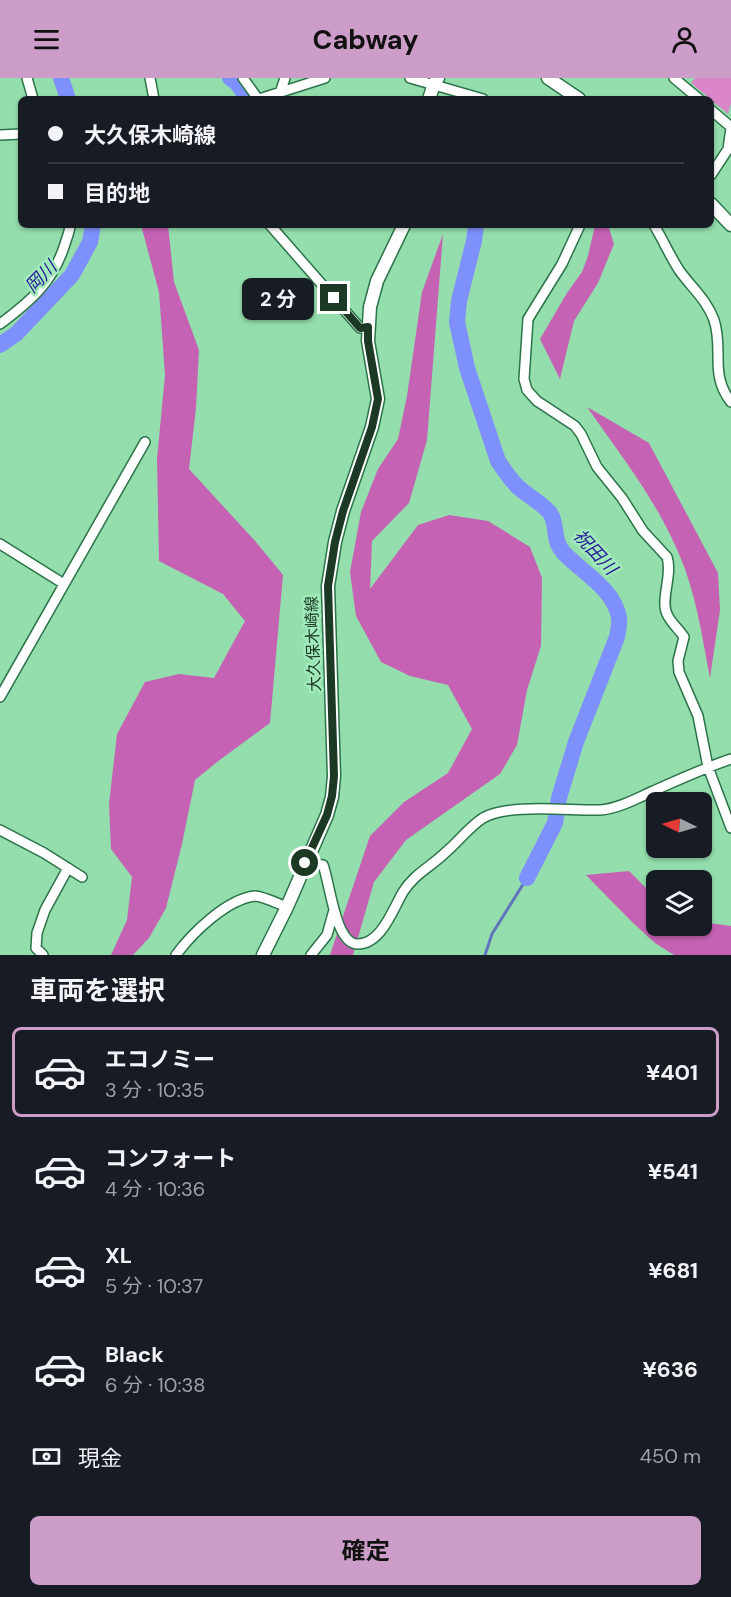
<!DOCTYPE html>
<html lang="ja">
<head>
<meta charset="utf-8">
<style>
	:root { --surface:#171b24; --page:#242831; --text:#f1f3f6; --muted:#9ea1a6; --line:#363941; --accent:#cd9dc9 }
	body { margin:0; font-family:"DM Sans","Noto Sans JP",sans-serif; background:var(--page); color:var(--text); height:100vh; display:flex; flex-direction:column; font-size:22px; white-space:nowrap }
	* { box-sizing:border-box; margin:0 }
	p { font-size:20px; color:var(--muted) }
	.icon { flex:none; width:33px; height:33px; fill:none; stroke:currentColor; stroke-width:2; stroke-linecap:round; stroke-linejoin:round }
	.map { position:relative; height:877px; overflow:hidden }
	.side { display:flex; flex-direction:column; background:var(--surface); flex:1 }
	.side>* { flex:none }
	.hud { position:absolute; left:18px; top:18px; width:696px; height:132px; border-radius:9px; box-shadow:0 2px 4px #0004; display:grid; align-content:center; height:132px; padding:0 30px; background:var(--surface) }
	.needle { width:39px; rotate:275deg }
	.buttons { position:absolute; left:646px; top:714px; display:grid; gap:12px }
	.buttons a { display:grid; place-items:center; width:66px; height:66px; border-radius:9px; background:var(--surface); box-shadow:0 2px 4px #0004; font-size:30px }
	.end { position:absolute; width:27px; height:27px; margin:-14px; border:8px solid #1b3925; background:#fff; box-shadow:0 0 0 3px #fff }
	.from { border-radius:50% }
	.bubble { position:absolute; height:42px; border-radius:9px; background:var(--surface); box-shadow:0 2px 4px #0004; font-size:20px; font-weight:700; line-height:42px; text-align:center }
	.hud b { display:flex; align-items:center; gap:21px; height:57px; font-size:22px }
	.hud b+b { border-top:2px solid var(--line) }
	.hud i { width:15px; height:15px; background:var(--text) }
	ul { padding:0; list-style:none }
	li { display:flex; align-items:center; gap:18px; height:90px; margin:0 12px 9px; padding:0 18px; border:3px solid transparent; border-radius:9px }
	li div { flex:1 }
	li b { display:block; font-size:22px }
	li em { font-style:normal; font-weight:700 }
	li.active { border-color:var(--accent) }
	li>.icon { width:54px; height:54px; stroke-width:1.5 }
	h2 { padding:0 30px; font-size:27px; line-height:72px }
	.pay { display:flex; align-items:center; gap:15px; height:66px; padding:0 30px; font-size:22px }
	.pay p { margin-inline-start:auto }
	.cta { display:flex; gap:12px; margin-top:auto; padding:12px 30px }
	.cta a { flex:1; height:69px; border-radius:9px; background:var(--accent); color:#111; font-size:24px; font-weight:700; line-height:69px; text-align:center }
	header { display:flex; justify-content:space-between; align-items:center; height:78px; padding:0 30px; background:var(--accent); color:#111; font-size:27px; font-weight:700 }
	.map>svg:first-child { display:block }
</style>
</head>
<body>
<header><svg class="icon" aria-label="menu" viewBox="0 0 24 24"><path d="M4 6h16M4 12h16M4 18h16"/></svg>Cabway<svg class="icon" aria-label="person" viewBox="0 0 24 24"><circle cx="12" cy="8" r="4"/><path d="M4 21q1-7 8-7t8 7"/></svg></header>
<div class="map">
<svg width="731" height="877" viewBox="0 0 731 877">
	<rect width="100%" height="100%" fill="#94ddac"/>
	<path fill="#da86c9" d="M695 0H731V25L728 36 691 5Z"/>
	<path fill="#c562b4" d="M141 147H168L174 204 199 272 196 330 189 391 256 464 283 497 270 645 217 684 195 702 182 766 166 830 149 860 133 877H111L127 842 132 799 111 771 109 726 117 656 145 604 179 596 214 600 245 543 223 516 159 483 157 381 165 297 159 214Z
		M595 147H608L614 166 598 205 574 243 560 301 540 261 567 215 582 194 588 178Z
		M443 156 427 362 409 425 372 463 370 511 418 447 449 437 488 443 530 469 542 500 541 568 527 612 517 667 500 696 406 762 374 804 353 877H330L370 758 404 724 448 695 472 651 448 607 410 598 381 584 356 538 350 494 361 434 378 391 398 361 407 318 422 214Z
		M587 329 649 365 718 495 720 532 710 600C702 558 696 515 679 476 657 423 620 376 587 329Z
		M629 793 657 821V848H702V844L731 848V877H674L655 865 632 844 586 797Z"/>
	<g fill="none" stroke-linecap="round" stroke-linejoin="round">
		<path stroke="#6076bd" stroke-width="3" d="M485 877 492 856 527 800"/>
		<path stroke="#7e90fe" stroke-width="16" d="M61 0 68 21
			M230 0 237 5 248 21
			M476 147 474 163 459 223 457 244 467 290 498 383C504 392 510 401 518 409 528 418 542 425 550 435 558 446 552 462 563 474 580 493 615 511 619 540 620 546 618 553 617 559L576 664 559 720 555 745 527 800
			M0 267 16 256 72 197 90 164 93 147"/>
		<g stroke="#2b7449" stroke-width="12">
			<path id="minor" d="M27 0 33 21
				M150 0 154 21
				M243 0 258 21
				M410 0 483 21
				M674 0 699 21
				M280 15 285 0
				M259 21 325 0
				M711 32 731 49
				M0 57 21 56
				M711 97 728 71 731 50
				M270 147 360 250 368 249
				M580 147 562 186 528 241 524 301 527 312 537 323 575 348 581 356 597 389 622 420 643 453 667 479C673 496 660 522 667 536 670 544 679 551 684 559L678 583 679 594 698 638 708 689 731 750
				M654 147C663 162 670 178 679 192 691 209 707 222 714 242 724 272 709 296 731 324
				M0 246C31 223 53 204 65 166 67 159 70 153 70 147
				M0 466 64 506
				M0 619 145 364
				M0 752 44 775 82 799
				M305 785 323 787C330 805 335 865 357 866 381 867 393 831 403 814 414 796 432 788 446 774 459 763 469 749 483 740 509 725 569 733 600 732 617 731 636 721 651 714 678 702 704 690 731 681
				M43 877 36 870 37 855 45 832 68 790
				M176 877C192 855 227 821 255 818 262 818 279 826 287 829
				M311 877 327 857 334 832"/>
		</g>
		<g stroke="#2b7449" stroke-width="15">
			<path id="major" d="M548 0 579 21
				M429 21 434 6 438 0
				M711 126 731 147
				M263 877 287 829 327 737 332 719 334 698 328 508 335 464 343 433 372 349 378 321 368 263 370 229 377 203 404 147"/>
		</g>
		<use href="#minor" stroke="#fff" stroke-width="9"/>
		<use href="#major" stroke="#fff" stroke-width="12"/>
	</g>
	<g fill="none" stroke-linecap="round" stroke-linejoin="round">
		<path stroke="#1b3925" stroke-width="8" d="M305 785 327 737 332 718 334 698 328 508 335 464 343 433 372 349 378 321 368 263V249L360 250 334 220"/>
	</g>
	<g text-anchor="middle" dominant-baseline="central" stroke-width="5" stroke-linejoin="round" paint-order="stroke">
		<g font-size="16" fill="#1b3925" stroke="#a1eab9">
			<text transform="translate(313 566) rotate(-92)">大久保木崎線</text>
		</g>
		<g font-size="18" font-style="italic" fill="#261999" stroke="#a1eab9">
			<text transform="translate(41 199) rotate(-46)">岡川</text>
			<text transform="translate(595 474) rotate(47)">祝田川</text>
		</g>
	</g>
</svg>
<div class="buttons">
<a><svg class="needle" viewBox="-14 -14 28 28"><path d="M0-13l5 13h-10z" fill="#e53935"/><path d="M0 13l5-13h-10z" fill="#9ea1a6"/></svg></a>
<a><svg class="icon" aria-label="layers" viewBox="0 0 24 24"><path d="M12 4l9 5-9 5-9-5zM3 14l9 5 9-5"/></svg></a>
</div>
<i class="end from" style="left:305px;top:785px"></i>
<i class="end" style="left:334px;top:220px"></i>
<div class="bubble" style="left:242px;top:200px;width:72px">2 分</div>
<div class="hud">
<b><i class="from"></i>大久保木崎線</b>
<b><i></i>目的地</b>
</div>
</div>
<section class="side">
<h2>車両を選択</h2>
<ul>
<li class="active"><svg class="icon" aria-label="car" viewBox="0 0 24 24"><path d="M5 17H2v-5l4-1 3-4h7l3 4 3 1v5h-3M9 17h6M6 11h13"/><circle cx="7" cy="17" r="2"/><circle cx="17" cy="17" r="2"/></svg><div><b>エコノミー</b><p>3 分 · 10:35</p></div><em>¥401</em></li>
<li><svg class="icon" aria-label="car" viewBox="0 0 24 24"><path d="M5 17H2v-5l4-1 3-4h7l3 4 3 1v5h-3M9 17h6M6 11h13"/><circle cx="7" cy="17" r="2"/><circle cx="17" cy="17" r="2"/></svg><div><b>コンフォート</b><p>4 分 · 10:36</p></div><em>¥541</em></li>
<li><svg class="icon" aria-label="car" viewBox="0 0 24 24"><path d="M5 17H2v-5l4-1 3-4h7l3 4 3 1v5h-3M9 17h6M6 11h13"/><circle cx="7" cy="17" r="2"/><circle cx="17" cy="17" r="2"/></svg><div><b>XL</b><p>5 分 · 10:37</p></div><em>¥681</em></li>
<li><svg class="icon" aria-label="car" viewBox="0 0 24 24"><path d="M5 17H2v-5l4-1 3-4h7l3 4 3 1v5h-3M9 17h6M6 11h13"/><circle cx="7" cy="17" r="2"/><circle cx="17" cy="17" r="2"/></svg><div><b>Black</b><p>6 分 · 10:38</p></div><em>¥636</em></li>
</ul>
<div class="pay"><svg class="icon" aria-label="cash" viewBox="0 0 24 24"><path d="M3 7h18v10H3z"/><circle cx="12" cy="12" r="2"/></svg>現金<p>450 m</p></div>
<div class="cta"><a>確定</a></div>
</section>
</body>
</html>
